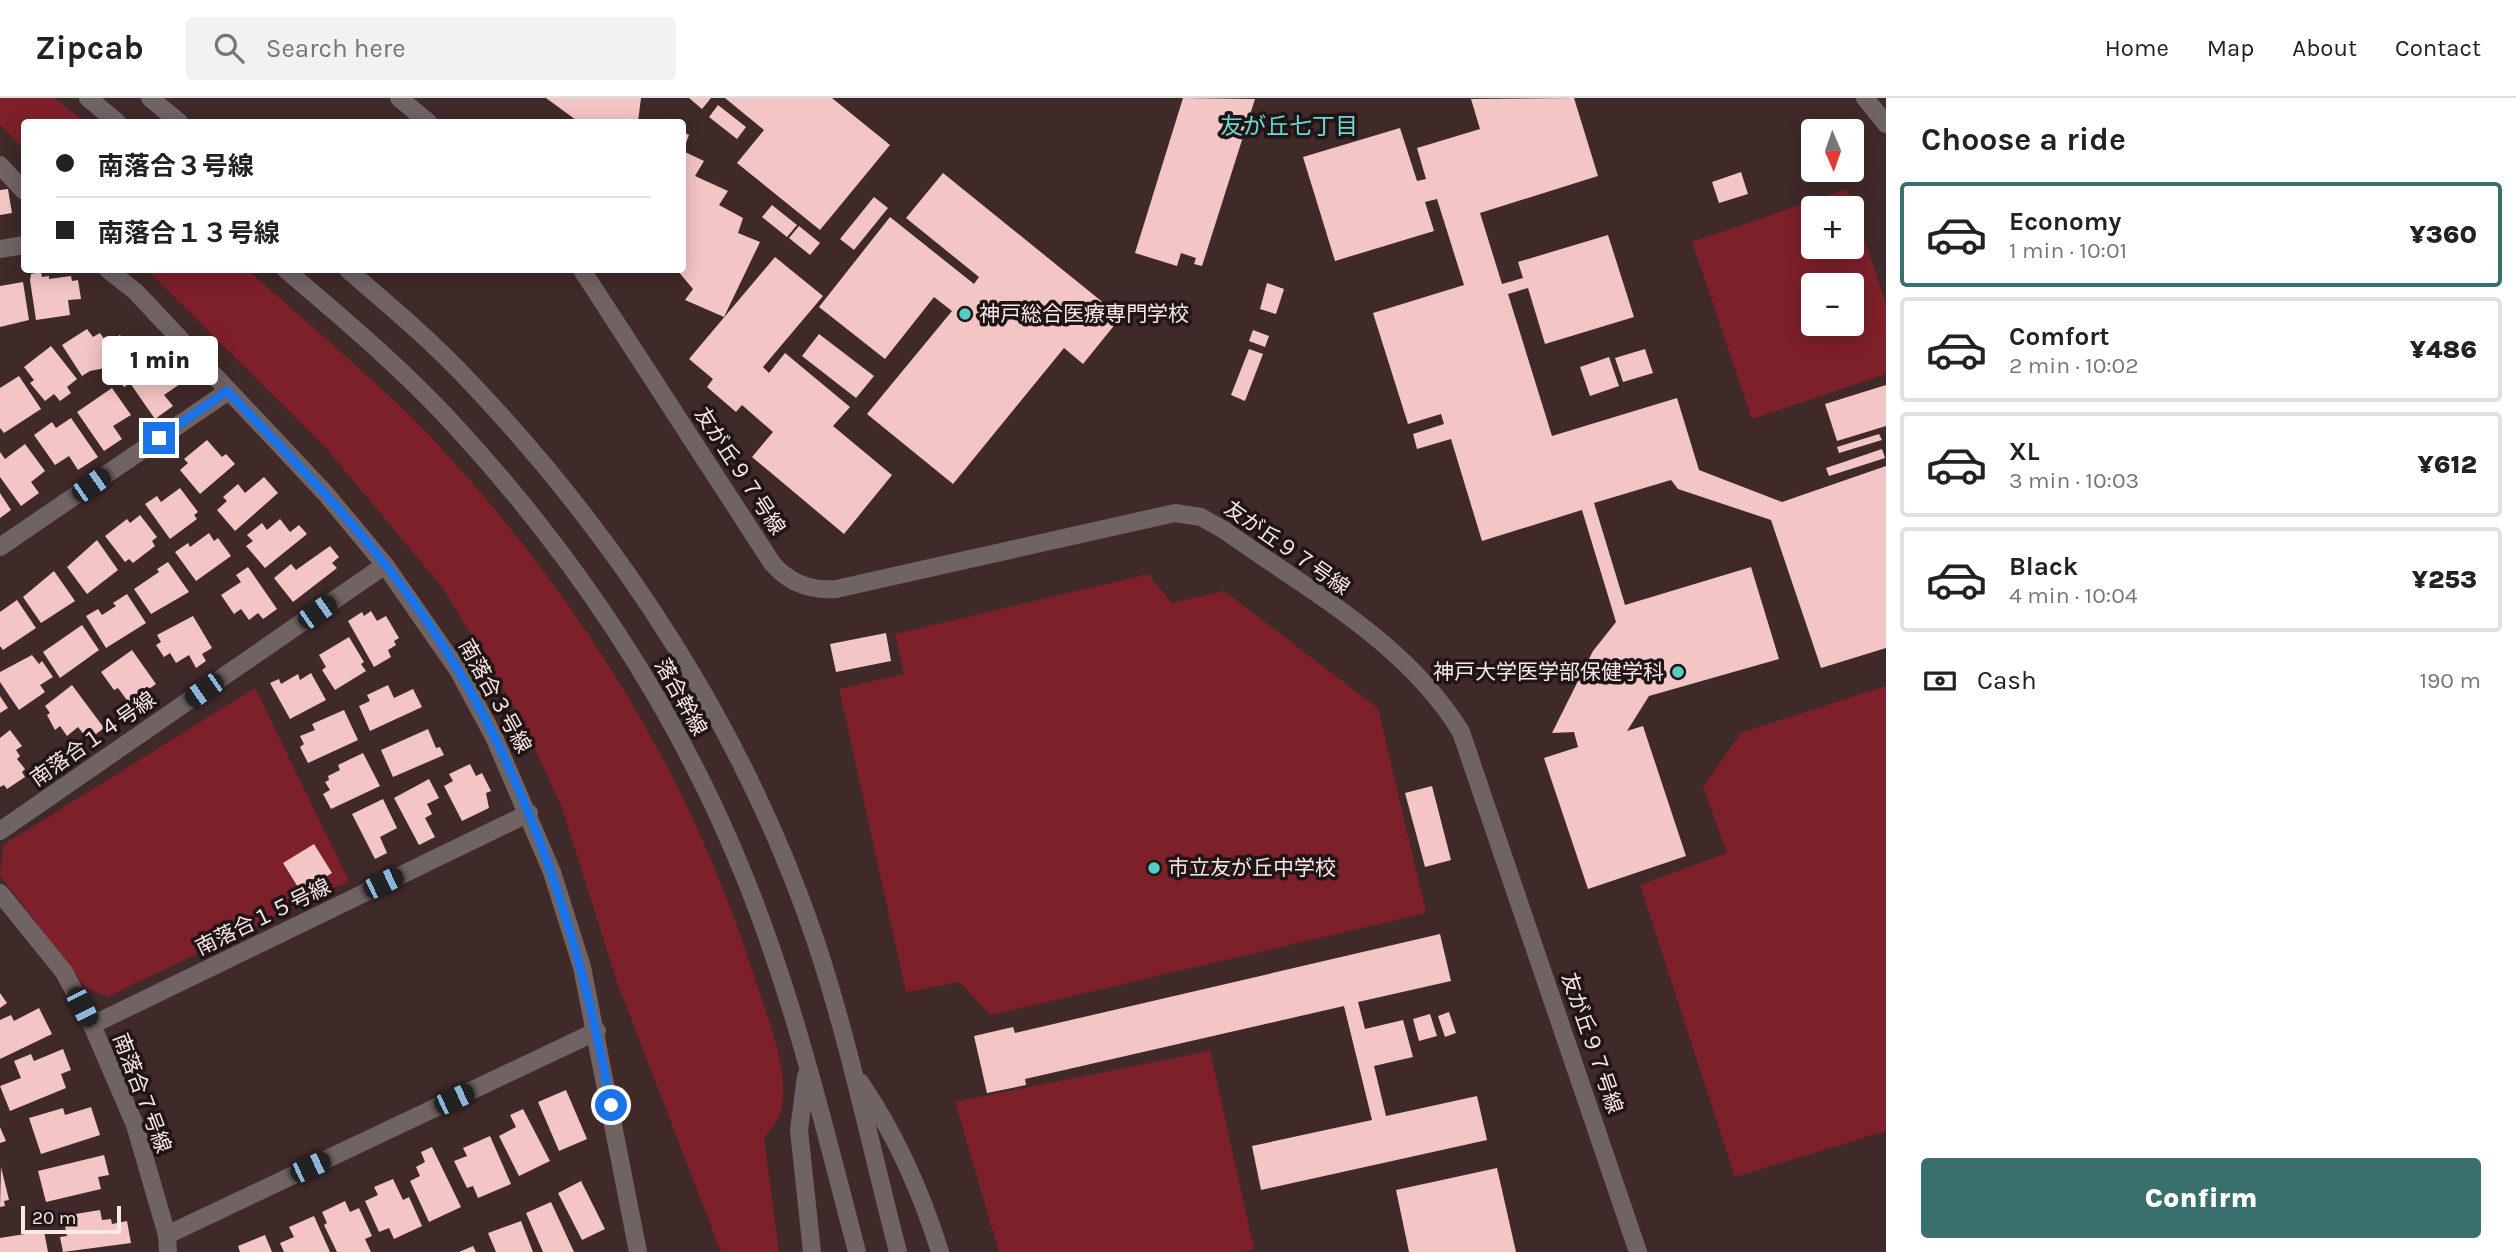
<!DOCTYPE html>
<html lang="en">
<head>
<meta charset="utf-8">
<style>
	:root { --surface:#fff; --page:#f2f2f2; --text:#222; --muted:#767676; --line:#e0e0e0; --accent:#396f6c }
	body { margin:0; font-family:Karla,"Noto Sans JP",sans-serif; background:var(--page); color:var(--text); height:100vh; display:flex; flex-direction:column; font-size:26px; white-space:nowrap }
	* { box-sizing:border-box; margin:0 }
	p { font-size:23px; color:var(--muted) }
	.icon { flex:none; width:38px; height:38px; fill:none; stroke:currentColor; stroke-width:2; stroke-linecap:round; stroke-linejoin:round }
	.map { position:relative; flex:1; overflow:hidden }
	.details { display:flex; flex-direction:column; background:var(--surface); width:630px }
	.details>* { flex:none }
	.top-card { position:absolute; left:21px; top:21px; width:665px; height:154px; border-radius:7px; box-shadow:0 4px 18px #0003; display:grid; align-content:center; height:154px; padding:0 35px; background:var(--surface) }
	.needle { width:46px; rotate:178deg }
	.tools { position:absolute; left:1801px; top:21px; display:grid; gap:14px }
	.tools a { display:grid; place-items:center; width:63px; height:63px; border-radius:7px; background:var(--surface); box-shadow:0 4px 18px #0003; font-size:35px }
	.scale { position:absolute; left:21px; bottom:18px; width:100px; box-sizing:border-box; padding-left:7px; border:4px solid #f8e8e7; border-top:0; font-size:19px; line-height:24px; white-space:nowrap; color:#f8e8e7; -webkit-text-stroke:5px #201515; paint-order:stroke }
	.end { position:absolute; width:32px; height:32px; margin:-16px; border:9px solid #1a73e8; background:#fff; box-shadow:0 0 0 4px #fff }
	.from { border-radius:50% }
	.bubble { position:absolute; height:49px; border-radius:7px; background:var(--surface); box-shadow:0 4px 18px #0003; font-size:23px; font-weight:800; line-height:49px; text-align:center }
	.car { position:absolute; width:21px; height:42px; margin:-21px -10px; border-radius:9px; box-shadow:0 0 5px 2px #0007; background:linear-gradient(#222 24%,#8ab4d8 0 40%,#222 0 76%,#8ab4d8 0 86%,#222 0) }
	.top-card b { display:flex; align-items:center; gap:24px; height:66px; font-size:26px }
	.top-card b+b { border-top:2px solid var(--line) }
	.top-card i { width:18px; height:18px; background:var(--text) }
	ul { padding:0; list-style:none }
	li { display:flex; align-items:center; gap:21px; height:105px; margin:0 14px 10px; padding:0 21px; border:4px solid var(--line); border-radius:7px }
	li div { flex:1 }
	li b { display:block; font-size:26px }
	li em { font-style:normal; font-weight:800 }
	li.active { border-color:var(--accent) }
	li>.icon { width:63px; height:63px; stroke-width:1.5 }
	h2 { padding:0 35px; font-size:32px; line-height:84px }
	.pay { display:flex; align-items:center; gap:18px; height:77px; padding:0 35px; font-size:26px }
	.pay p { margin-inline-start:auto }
	.action { display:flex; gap:14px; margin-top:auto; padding:14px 35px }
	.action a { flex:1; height:80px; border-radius:7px; background:var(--accent); color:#fff; font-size:28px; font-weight:800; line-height:80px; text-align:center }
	header { display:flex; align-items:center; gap:42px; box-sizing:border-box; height:98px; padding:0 35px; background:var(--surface); border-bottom:2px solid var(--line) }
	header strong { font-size:33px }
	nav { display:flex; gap:38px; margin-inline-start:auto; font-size:24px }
	.search { width:490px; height:63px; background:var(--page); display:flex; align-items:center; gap:18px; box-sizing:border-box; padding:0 24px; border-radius:7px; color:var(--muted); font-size:26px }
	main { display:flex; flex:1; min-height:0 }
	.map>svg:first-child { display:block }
</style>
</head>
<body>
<header>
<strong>Zipcab</strong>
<div class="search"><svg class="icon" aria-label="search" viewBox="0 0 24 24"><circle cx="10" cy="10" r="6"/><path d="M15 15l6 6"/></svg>Search here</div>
<nav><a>Home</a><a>Map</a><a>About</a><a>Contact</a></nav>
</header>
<main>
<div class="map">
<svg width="1886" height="1154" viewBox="0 0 1886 1154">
	<rect width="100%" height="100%" fill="#402929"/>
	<path fill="#7e202a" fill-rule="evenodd" d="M0 0H54L85 24H24V51L0 27Z
		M1847 91 1886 205V276L1752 321 1692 144ZM1852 110V149H1813V110ZM1852 187V226H1813V187Z
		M147 172H248C313 231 382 286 442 351 581 502 691 679 753 875 765 913 794 980 779 1019 776 1026 768 1034 764 1040L779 1154H721L617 884 562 710 523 624 443 490 327 351Z
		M1148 476 1172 505 1224 493 1378 610 1426 815 991 917 959 884 906 894 839 591 904 576 895 536Z
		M1886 588V1033L1735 1079 1640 787 1727 755 1703 689 1741 635Z
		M255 590 349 783 107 899 85 889 0 777 3 747Z
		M1210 953 1254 1151 1240 1154H999L955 1004Z"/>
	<path fill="#f3c5c4" d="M546 0H641L638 24H574L576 22Z
		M689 0H711L702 11Z
		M725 0H832L890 47 820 132 737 65 764 32Z
		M1183 0 1255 1 1202 168 1194 166 1196 160 1181 155 1177 168 1135 155Z
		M1574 0 1598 78 1480 115 1502 186 1523 180 1518 164 1608 137 1634 219 1545 246 1528 190 1508 196 1552 338 1677 300 1699 372 1782 404 1886 368V550L1821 570 1771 422 1678 391 1671 382 1594 405 1625 507 1751 469 1779 561 1649 598 1627 633 1643 628 1686 758 1588 791 1544 660 1578 649 1574 634 1552 635 1593 553 1616 524 1582 412 1482 443 1451 341 1417 351 1413 336 1444 326 1441 316 1408 326 1373 215 1464 187 1437 101 1425 104 1434 133 1335 163 1303 59 1400 30 1417 83 1426 81 1417 50 1480 31 1471 1Z
		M718 7 746 29 737 41 709 19Z
		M682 33 689 37 683 53 704 63 695 78 728 93 719 107 743 120 738 135 760 144 724 219 685 202 693 191 677 172H682Z
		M1741 74 1748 96 1719 105 1712 84Z
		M943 75 1121 219 1083 266 1064 250 953 386 867 316 952 213 934 199 885 261 819 209 890 119 974 186 979 179 906 120Z
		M8 91 12 115 0 117V92Z
		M874 99 888 110 854 152 840 141Z
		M772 107 797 127 787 139 762 119Z
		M799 128 820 145 810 157 789 140Z
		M775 159 823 198 763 269 769 275 785 255 850 309 833 328 892 377 844 436 752 359 773 334 742 307 736 314 707 289 713 281 689 261Z
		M41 174 42 179 49 178V181L71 178 72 183 78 182 81 201 68 202 70 217 36 222 30 182 31 176Z
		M23 184 29 222 0 229V188Z
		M1267 185 1284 191 1276 216 1260 211Z
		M87 231 93 239 100 235 107 245 120 237 131 253 105 270 90 273 82 278 62 247Z
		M1253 232 1269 238 1265 249 1249 243Z
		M819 236 874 278 856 300 802 258Z
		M51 248 77 281 67 289 71 295 60 303 54 296 45 303 30 285 34 282 24 269Z
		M1249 251 1263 256 1245 303 1231 297Z
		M1645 251 1653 275 1623 284 1615 260Z
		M1609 259 1619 288 1590 298 1580 269Z
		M155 263 168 281 174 277 180 286 164 297 173 308 155 321 130 285 124 289 116 278 135 264 141 273Z
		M19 278 41 311 4 335 0 330V290Z
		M1886 287V328L1837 343 1825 306Z
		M112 290 131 317 113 328 122 341 104 353 77 314Z
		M71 320 98 359 78 372 69 358 55 367 34 337 52 324 56 330Z
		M1879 336 1882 342 1839 355 1837 349Z
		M207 342 222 359 226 356 235 366 200 396 180 372 188 365 184 361Z
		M25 346 45 373 31 384 39 395 21 408 0 379V354L5 361Z
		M1882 351 1885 360 1829 378 1826 370Z
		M264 379 278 395 235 433 217 412 227 403 223 399 238 386 245 395Z
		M180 390 198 414 194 417 197 421 170 441 145 406 157 398 161 404Z
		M0 395 11 412 0 420Z
		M140 417 157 439 152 443 155 448 133 465 129 461 125 464 105 438 127 421 130 425Z
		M280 421 290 434 299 427 307 436 265 470 246 448 253 443 247 437 262 425 267 432Z
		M209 435 214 443 218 440 231 458 196 483 175 454 188 445 190 449Z
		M97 442 118 472 87 496 67 469Z
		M330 448 339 459 332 465 337 470 293 504 274 480 291 466 296 472Z
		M168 464 189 494 151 516 134 491 159 474 157 471Z
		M248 469 277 511 263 521 258 515 249 522 241 511 234 516 221 497 241 484 236 477Z
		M54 473 75 503 41 525 23 499Z
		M127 496 146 525 106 550 86 518 98 511 102 517 116 508 113 505Z
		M17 502 36 530 3 552 0 548V514Z
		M371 513 377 523 386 518 399 540 394 543 396 547 388 552 391 559 374 569 348 523 362 514 364 518Z
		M193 518 212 550 202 556 206 563 196 570 189 557 176 565 170 555 164 559 156 547 161 544 157 537Z
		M82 527 99 552 60 580 43 554Z
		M886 535 891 563 836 574 830 546Z
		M349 539 364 564 361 566 366 573 335 592 322 572 326 569 319 557Z
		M132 552 156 586 129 605 118 590 114 592 101 574Z
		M32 557 39 566 42 563 53 579 40 587 45 594 19 612 0 584V574Z
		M311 575 326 602 290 621 270 585 279 581 281 586 298 576 300 582Z
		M72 587 104 630 88 642 78 629 67 638 60 628 55 632 47 617 50 615 45 608Z
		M388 587 394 600 413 591 422 609 370 633 359 608 370 603 367 597Z
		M0 598 8 610 0 615Z
		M344 612 358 642 308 665 300 649 304 646 300 638 315 632 312 626Z
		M428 631 436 650 440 649 444 657 393 679 381 652Z
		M10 632 22 648 16 652 20 658 17 661 25 671 22 674 25 679 7 691 4 687 0 689V640Z
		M363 655 380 688 331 711 323 696 330 692 325 684 329 682 328 678 340 672 338 667Z
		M470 666 476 678 482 675 491 693 486 695 489 710 462 723 444 688 453 683 449 676Z
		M429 681 439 700 427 706 432 716 425 720 435 739 419 747 394 700Z
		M1432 688 1451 762 1425 769 1405 695Z
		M383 701 397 730 380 739 387 755 375 761 352 716Z
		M314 746 332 775 301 794 283 765Z
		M1440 836 1451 883 1358 904 1365 931 1403 922 1413 959 1374 968 1386 1018 1477 998 1487 1042 1261 1092 1252 1048 1372 1022 1344 908 1025 981 1026 987 987 995 974 938 1013 929 1015 935Z
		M0 895 7 905 0 910Z
		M39 910 52 936 0 961V922L11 917 14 923Z
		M1449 914 1456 935 1445 939 1438 918Z
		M1430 916 1437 938 1419 943 1413 921Z
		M63 951 71 972 61 976 66 990 10 1013 0 988 21 980 14 963 31 956 34 963Z
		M566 992 587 1041 559 1053 538 1004Z
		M91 1009 100 1037 41 1056 29 1020 63 1010 65 1017Z
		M523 1011 550 1063 519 1078 499 1038 516 1029 510 1017Z
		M0 1029 6 1043 0 1045Z
		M490 1038 511 1086 478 1100 473 1088 467 1090 454 1063 467 1058 463 1050Z
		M432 1049 461 1109 429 1124 410 1083 420 1078 416 1069 425 1064 421 1054Z
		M104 1057 109 1077 98 1079 101 1091 46 1104 38 1073Z
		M1 1069 9 1102 4 1103 5 1108 0 1109Z
		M1497 1070 1516 1154H1409L1396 1092Z
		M393 1081 403 1102 409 1099 422 1128 394 1141 389 1130 379 1134 365 1103 378 1097 374 1089Z
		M581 1083 605 1131 582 1142 558 1095Z
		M345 1103 350 1114 359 1110 372 1138 365 1141 371 1154H337L324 1127 327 1125 322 1114Z
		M551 1104 574 1154H543L526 1115Z
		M100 1112 102 1122 111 1121 112 1126 127 1123 131 1145 63 1154 60 1139 67 1138 63 1118Z
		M314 1118 330 1154H284L280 1145 294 1139 289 1129Z
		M521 1123 533 1154H496L488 1135Z
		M44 1133 48 1154H0V1140Z
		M265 1137 272 1154H240L238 1148Z
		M473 1148 476 1154H459Z"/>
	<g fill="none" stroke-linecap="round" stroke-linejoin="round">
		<path stroke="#706363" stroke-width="18" d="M88 0 117 24
			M150 0 179 24
			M399 0 428 24
			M1865 0 1886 26
			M0 67 24 93
			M0 151 24 147
			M108 172 135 193 326 396 385 467 458 572 494 639 552 774 582 869 638 1154
			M286 172C345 222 405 273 457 330 578 462 678 613 745 780 794 901 824 1028 857 1154
			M348 172C390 208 433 244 471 285 621 443 745 634 815 841 849 943 871 1050 898 1154
			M582 172 772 465C789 485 810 493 836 491L1175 415 1201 419 1224 432C1308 492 1406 544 1461 634L1638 1154
			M0 449 227 294
			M0 733 385 467
			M0 795 64 874 92 927 135 1027 167 1137 168 1154
			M92 927 529 715
			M806 978 799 1032 812 1154
			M860 984C896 1037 921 1093 940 1154
			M167 1137 597 933"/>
	</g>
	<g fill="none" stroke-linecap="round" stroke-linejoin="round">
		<path stroke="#1a73e8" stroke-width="9" d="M159 340 227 293C288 357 351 419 404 491 517 642 577 823 611 1007"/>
	</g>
	<g fill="#55cdc6" stroke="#201515" stroke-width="2.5">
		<circle cx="965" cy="216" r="7"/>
		<circle cx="1678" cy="574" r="7"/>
		<circle cx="1154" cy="770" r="7"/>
	</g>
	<g text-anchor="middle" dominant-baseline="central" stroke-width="7" stroke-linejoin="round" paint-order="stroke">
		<g font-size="21" fill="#f8e8e7" stroke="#201515" text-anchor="start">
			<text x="979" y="216">神戸総合医療専門学校</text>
			<text x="1664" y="574" text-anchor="end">神戸大学医学部保健学科</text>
			<text x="1168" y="770">市立友が丘中学校</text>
		</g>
		<g font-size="21" fill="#f8e8e7" stroke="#201515">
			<text transform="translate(740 373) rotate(57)">友が丘９７号線</text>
			<text transform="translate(1287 450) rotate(35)">友が丘９７号線</text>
			<text transform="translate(495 598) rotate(61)">南落合３号線</text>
			<text transform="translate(681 599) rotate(61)">落合幹線</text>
			<text transform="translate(93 641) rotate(-35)">南落合１４号線</text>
			<text transform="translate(263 819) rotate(-26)">南落合１５号線</text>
			<text transform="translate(1592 945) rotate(71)">友が丘９７号線</text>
			<text transform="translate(142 995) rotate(69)">南落合７号線</text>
		</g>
		<g font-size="23" fill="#6ed9d2" stroke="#201515">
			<text x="1289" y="28">友が丘七丁目</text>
		</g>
	</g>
</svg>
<div class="tools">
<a><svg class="needle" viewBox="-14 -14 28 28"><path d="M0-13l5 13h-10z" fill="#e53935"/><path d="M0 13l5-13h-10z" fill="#767676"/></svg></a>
<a>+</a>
<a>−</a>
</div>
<div class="scale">20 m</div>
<i class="end from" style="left:611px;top:1007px"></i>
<i class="end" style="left:159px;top:340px"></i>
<div class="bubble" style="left:102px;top:238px;width:116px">1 min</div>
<i class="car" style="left:91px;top:387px;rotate:55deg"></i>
<i class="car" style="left:317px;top:514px;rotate:55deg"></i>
<i class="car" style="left:204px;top:592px;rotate:235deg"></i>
<i class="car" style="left:383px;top:785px;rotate:64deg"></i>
<i class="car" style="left:82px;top:909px;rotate:153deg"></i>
<i class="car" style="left:454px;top:1001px;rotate:65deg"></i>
<i class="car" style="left:310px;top:1069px;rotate:65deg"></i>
<div class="top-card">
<b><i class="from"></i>南落合３号線</b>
<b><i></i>南落合１３号線</b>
</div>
</div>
<section class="details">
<h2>Choose a ride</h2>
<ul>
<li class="active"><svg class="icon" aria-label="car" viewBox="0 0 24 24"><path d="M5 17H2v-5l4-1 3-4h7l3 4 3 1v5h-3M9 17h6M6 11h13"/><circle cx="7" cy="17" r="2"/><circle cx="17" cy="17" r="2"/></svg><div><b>Economy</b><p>1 min · 10:01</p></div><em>¥360</em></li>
<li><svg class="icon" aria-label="car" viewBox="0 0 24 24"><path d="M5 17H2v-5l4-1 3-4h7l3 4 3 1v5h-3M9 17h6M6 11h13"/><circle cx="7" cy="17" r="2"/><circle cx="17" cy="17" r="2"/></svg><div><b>Comfort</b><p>2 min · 10:02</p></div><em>¥486</em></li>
<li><svg class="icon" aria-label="car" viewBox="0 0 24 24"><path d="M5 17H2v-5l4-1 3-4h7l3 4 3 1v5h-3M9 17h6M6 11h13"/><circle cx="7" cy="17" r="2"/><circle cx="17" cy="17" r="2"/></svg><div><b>XL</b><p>3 min · 10:03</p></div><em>¥612</em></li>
<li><svg class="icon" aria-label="car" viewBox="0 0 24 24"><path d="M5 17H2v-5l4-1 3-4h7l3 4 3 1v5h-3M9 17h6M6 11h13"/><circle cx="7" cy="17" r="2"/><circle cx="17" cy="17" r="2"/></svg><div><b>Black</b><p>4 min · 10:04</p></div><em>¥253</em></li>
</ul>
<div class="pay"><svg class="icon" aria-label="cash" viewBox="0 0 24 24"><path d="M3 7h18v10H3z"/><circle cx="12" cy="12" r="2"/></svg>Cash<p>190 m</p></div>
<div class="action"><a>Confirm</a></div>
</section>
</main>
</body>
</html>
